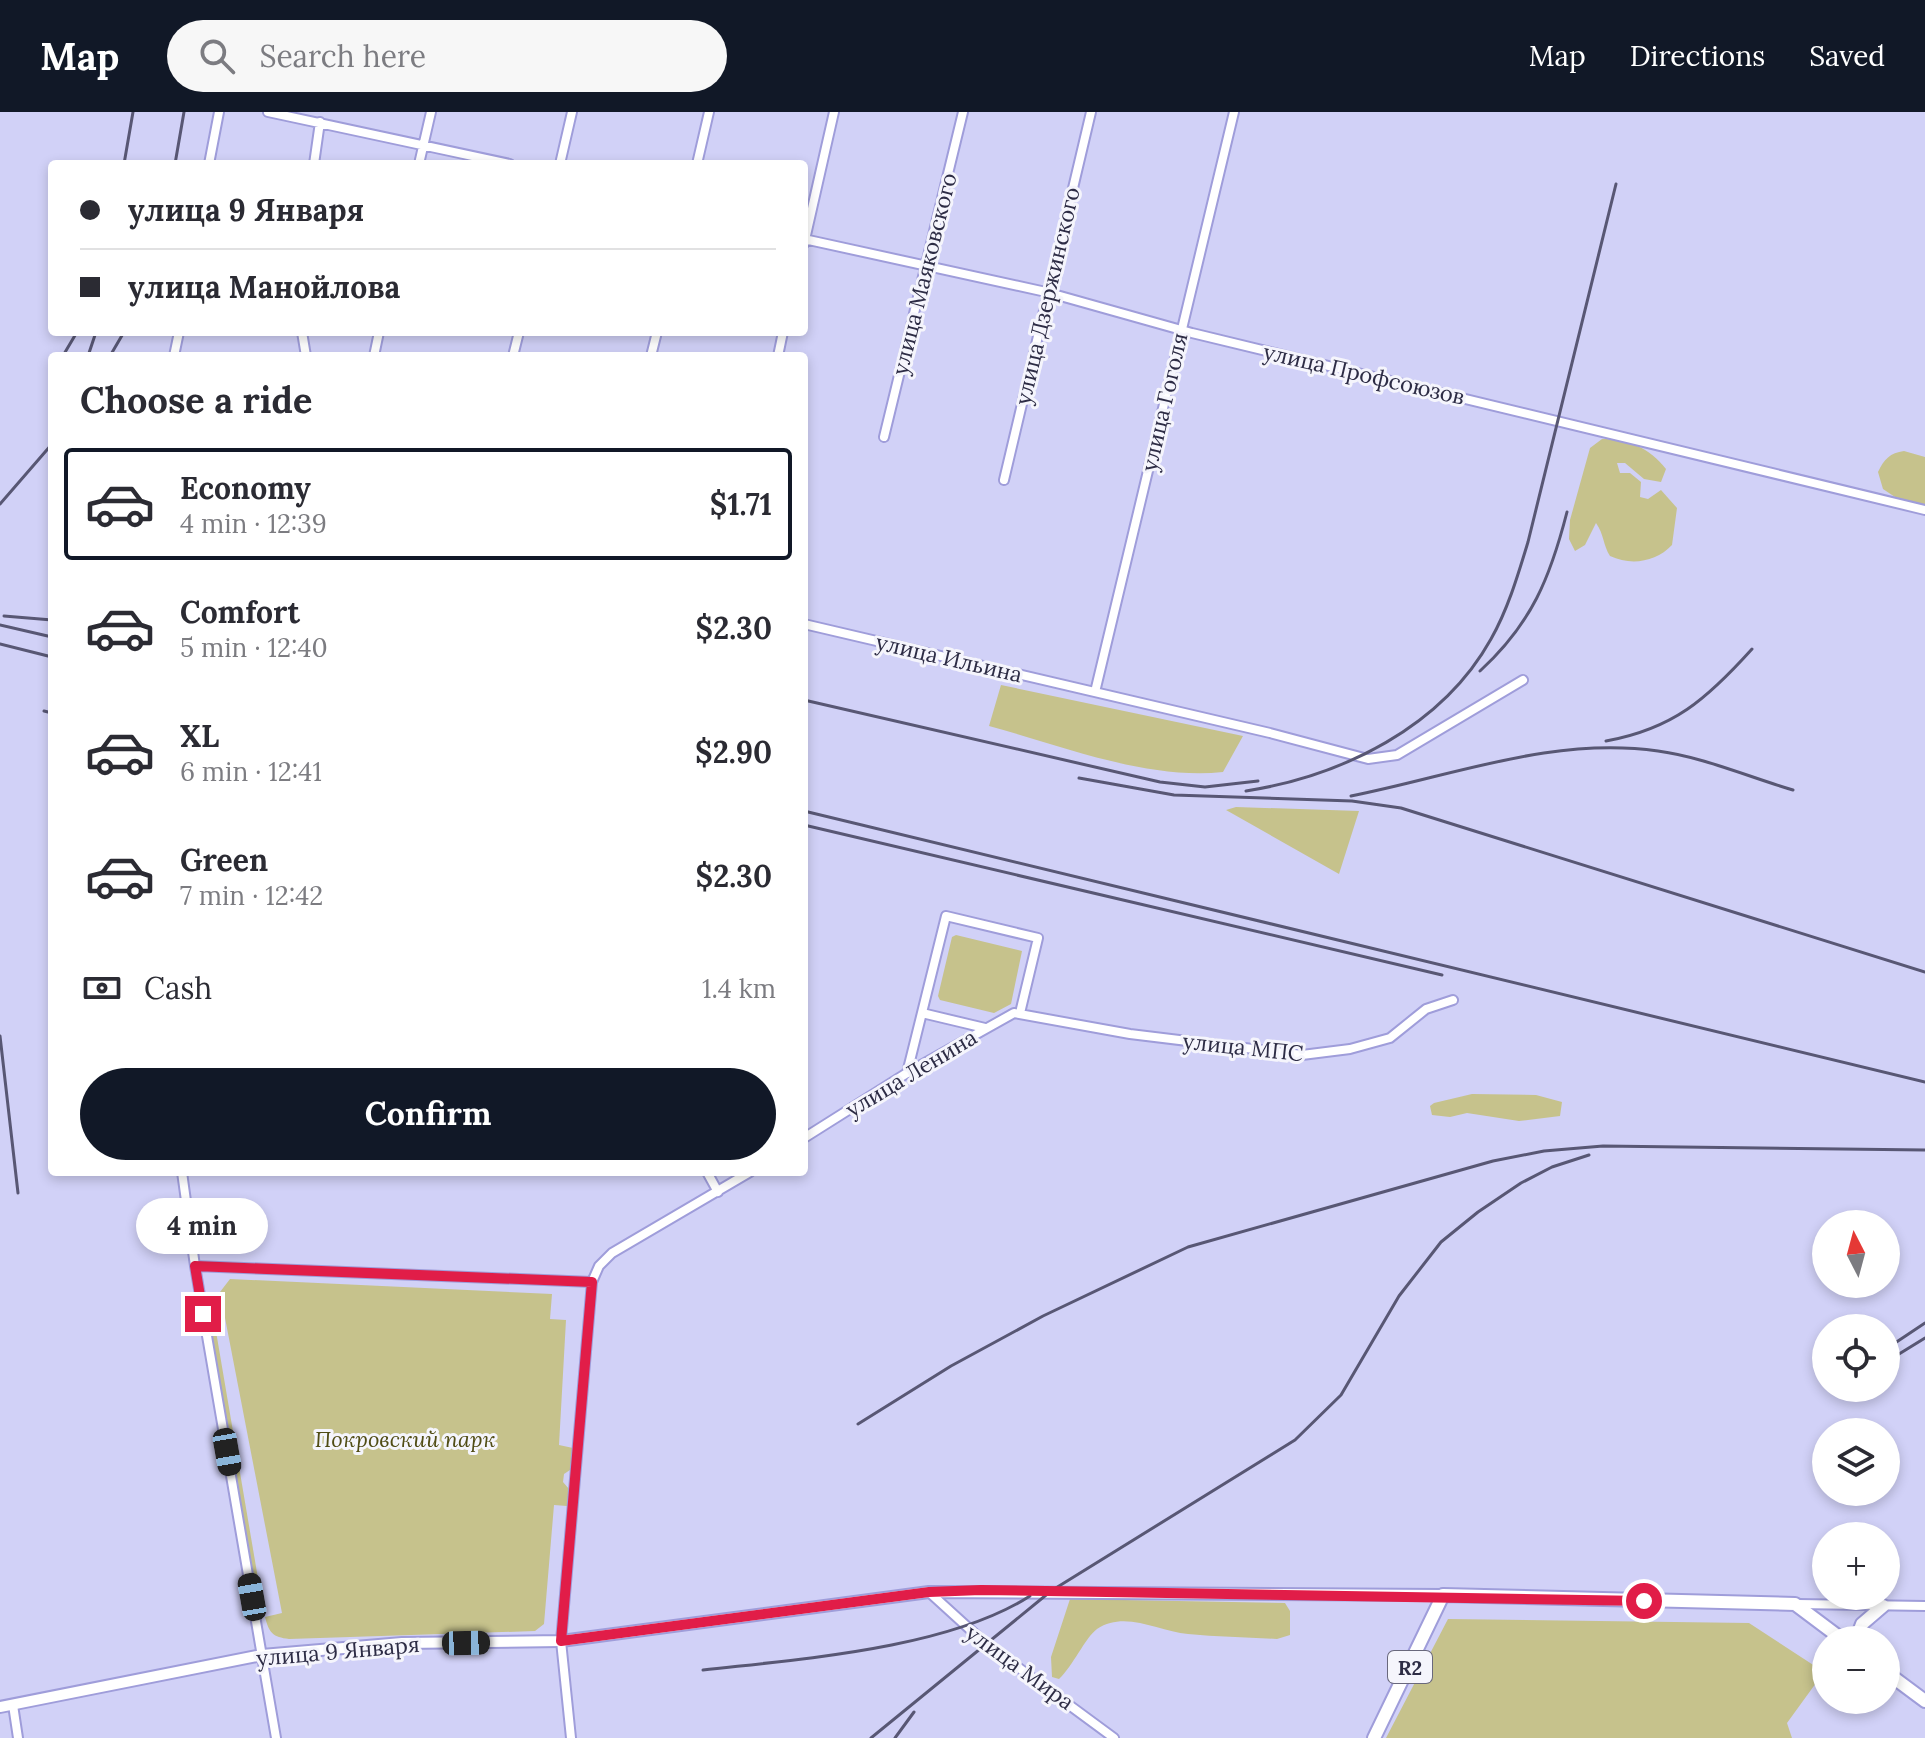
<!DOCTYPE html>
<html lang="en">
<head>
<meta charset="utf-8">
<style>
	:root { --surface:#fff; --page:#f7f7f7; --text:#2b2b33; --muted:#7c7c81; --line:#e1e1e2; --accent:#111827 }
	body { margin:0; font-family:Lora,serif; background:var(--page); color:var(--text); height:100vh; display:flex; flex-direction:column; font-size:30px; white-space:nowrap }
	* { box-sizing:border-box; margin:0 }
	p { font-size:26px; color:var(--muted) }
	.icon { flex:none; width:44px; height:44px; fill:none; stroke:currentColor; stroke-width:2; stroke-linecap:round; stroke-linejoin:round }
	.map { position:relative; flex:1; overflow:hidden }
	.details { position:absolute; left:48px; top:240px; width:760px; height:824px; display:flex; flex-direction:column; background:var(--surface); border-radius:8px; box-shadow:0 4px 12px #0003 }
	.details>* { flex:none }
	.guide { position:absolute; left:48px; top:48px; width:760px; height:176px; border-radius:8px; box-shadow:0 4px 12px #0003; display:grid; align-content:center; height:176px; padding:0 32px; background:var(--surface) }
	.needle { width:52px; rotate:354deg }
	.tools { position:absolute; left:1812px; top:1098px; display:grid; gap:16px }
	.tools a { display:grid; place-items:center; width:88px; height:88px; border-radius:50%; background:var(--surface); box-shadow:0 4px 12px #0003; font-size:40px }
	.end { position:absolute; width:36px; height:36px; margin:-18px; border:10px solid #e11d48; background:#fff; box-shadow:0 0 0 4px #fff }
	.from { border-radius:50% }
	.bubble { position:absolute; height:56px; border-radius:28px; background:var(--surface); box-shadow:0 4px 12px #0003; font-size:26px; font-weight:700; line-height:56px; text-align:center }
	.car { position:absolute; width:24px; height:48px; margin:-24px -12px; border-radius:10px; box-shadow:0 0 6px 2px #0007; background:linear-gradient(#222 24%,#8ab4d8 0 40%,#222 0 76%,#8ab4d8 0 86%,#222 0) }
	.guide b { display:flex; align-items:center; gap:28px; height:76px; font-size:30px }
	.guide b+b { border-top:2px solid var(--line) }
	.guide i { width:20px; height:20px; background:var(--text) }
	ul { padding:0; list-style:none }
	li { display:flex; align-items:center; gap:24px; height:112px; margin:0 16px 12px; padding:0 16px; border:4px solid transparent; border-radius:8px }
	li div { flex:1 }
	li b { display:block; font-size:30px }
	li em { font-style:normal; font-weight:700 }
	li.on { border-color:var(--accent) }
	li>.icon { width:72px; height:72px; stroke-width:1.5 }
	h2 { padding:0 32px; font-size:36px; line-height:96px }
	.pay { display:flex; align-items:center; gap:20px; height:88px; padding:0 32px; font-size:30px }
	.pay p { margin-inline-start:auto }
	.cta { display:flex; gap:16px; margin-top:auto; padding:16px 32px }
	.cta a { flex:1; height:92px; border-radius:48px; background:var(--accent); color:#fff; font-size:32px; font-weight:700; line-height:92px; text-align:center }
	header { display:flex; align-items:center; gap:48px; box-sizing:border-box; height:112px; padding:0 40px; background:var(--accent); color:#fff }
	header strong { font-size:38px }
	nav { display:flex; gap:44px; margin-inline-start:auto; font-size:28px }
	.search { width:560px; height:72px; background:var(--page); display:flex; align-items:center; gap:20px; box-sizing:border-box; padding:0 28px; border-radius:44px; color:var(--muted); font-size:30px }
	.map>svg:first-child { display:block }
</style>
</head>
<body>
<header>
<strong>Map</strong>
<div class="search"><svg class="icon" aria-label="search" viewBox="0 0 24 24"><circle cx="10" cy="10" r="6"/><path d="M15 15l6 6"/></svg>Search here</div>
<nav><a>Map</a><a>Directions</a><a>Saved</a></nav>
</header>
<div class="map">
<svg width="1925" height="1626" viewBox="0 0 1925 1626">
	<rect width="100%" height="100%" fill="#d1d1f7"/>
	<path fill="#c6c28c" d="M1602 327C1628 327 1650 336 1666 357L1661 370 1644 367 1625 351H1617L1620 361H1630L1641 370 1640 385 1648 387 1661 378 1677 396 1672 433C1656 450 1631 454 1610 444 1603 433 1604 422 1596 411L1585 433 1575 439 1569 427 1570 408 1590 336Z
		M1904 339 1925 345V393L1895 385 1883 377 1878 360C1884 347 1890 341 1904 339Z
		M1001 573 1243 624 1223 660C1146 668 1063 634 989 614Z
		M1236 695 1359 699 1339 762 1226 698Z
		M956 823 1022 839 1011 892 994 901 940 888 938 884 952 825Z
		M1472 982 1536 983 1562 990 1560 1004 1519 1009 1467 1001 1450 1005 1432 1003 1430 994 1434 991Z
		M230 1167 552 1182 550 1207 566 1208 559 1333 573 1336 570 1358 564 1362 563 1370 569 1377 567 1394 554 1393 544 1512 535 1519 289 1527C273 1525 269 1521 265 1505L282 1501 220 1180Z
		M210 1184 263 1496 259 1497 204 1185Z
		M1070 1487 1285 1491 1290 1499V1523L1277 1527C1247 1525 1218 1525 1188 1522 1159 1520 1126 1498 1097 1517 1085 1526 1073 1554 1059 1567L1052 1565 1051 1545Z
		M1448 1507 1749 1511 1824 1560 1787 1611 1792 1626H1386Z"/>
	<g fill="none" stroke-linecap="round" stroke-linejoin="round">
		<g stroke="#9f9dda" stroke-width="12">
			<path id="minor" d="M268 0 510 52
				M209 52 219 0
				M314 52 320 10
				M419 52 431 0
				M560 52 572 0
				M697 52 709 0
				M804 127 1046 180 1192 221 1925 398
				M804 132 834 0
				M302 220 306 244
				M174 244 179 220
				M374 244 379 220
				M513 244 519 220
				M651 244 657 220
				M778 244 783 220
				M884 325 963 0
				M1004 368 1091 0
				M804 512 1270 621 1368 647 1397 643 1523 568
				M1095 580 1234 0
				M922 901 985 916
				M907 961 946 804 1038 826 1020 901
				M804 1026 907 961 1014 901 1130 922 1302 943 1350 937 1390 926 1426 897 1453 888
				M182 1060 195 1154 276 1626
				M707 1060 718 1080
				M195 1154 592 1170
				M929 1480 985 1531 1114 1626
				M1798 1492 1925 1494
				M13 1593 18 1626
				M571 1626 561 1529 592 1170 599 1154 612 1141 750 1060"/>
		</g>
		<g stroke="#9f9dda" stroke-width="14">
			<path id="tertiary" d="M0 1595 262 1543 402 1531 561 1529 929 1480 1443 1483"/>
		</g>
		<g stroke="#9f9dda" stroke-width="16">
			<path id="primary" d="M1856 1528 1862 1512 1883 1494
				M1886 1560 1925 1589
				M1374 1626 1443 1483 1795 1492 1843 1528"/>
		</g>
		<use href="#minor" stroke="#fff" stroke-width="8"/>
		<use href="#tertiary" stroke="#fff" stroke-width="10"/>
		<use href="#primary" stroke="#fff" stroke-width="12"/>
		<path stroke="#585774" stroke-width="3" d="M124 52 133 0
			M175 52 184 0
			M64 242 77 220
			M88 244 96 220
			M110 244 124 220
			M0 392 52 332
			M4 504 52 508
			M0 513 52 525
			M0 532 52 545
			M1480 559C1532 511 1550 466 1567 400
			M804 588 1160 670 1205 675 1258 669
			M44 599 52 601
			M1606 629C1673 617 1707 587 1752 537
			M1079 666 1174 683 1352 689 1401 696 1925 860
			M1246 679C1342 664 1442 615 1491 527 1508 497 1518 463 1528 430L1616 72
			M1351 684C1453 664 1552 624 1658 639 1703 645 1749 665 1793 678
			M804 699 1925 970
			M804 713 1442 863
			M0 924 18 1081
			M1886 1237 1925 1211
			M1886 1250 1925 1226
			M858 1312 951 1254 1043 1204 1188 1135 1493 1049 1544 1039 1603 1034 1925 1038
			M703 1558C800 1547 947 1537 1030 1484
			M871 1626 1051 1479 1295 1328 1341 1283 1399 1184 1441 1130 1478 1100 1521 1071 1552 1055 1589 1043
			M895 1626 914 1600"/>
	</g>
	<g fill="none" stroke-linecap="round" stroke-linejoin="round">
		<path stroke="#e11d48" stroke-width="10" d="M203 1202 195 1154 592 1170 561 1529 929 1480 981 1478 1644 1489"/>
	</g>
	<g text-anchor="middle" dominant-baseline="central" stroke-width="6" stroke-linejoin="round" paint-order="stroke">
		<rect fill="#f5f5fc" stroke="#69687c" stroke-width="2" x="1388" y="1539" width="44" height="32" rx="6"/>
		<g font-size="20" font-weight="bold" fill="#2d2c45">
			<text x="1410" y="1555">R2</text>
		</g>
		<g font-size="22" fill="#2d2c45" stroke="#f5f5fc">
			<text transform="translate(924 162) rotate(-76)">улица Маяковского</text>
			<text transform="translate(1047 184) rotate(-77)">улица Дзержинского</text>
			<text transform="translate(1364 262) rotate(13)">улица Профсоюзов</text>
			<text transform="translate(1164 290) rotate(-77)">улица Гоголя</text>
			<text transform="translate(949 546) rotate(13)">улица Ильина</text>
			<text transform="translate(1243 935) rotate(6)">улица МПС</text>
			<text transform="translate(911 961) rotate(-31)">улица Ленина</text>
			<text transform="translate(338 1539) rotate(-5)">улица 9 Января</text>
			<text transform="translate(1020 1555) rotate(36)">улица Мира</text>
		</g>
		<g font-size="22" font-style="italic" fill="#504c14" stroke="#f5f5fc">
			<text x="405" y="1327">Покровский парк</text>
		</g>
	</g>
</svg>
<div class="tools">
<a><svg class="needle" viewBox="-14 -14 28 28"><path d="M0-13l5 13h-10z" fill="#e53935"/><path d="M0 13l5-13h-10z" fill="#7c7c81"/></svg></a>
<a><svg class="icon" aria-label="locate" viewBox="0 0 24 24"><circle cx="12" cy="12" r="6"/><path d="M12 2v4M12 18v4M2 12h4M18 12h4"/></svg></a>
<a><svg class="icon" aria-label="layers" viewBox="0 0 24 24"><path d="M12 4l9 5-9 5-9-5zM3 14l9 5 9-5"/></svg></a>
<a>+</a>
<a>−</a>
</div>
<i class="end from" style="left:1644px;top:1489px"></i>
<i class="end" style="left:203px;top:1202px"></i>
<div class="bubble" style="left:136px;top:1086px;width:132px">4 min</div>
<i class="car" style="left:227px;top:1340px;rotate:170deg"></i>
<i class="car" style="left:252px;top:1485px;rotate:350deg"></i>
<i class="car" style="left:466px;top:1531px;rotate:89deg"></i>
<div class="guide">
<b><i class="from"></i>улица 9 Января</b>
<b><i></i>улица Манойлова</b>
</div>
<section class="details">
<h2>Choose a ride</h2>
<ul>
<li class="on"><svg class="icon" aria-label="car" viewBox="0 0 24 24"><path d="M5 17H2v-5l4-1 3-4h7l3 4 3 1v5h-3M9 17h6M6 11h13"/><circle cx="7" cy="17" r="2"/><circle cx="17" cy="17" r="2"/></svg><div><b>Economy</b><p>4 min · 12:39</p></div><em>$1.71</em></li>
<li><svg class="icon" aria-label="car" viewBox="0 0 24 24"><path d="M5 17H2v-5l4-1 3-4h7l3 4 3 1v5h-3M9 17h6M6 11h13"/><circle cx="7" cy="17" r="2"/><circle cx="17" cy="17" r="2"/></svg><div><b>Comfort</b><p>5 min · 12:40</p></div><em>$2.30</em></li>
<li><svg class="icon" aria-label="car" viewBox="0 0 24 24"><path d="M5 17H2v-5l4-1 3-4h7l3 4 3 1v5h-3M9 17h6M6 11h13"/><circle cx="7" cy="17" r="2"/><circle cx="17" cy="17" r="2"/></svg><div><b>XL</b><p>6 min · 12:41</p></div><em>$2.90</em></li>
<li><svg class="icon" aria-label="car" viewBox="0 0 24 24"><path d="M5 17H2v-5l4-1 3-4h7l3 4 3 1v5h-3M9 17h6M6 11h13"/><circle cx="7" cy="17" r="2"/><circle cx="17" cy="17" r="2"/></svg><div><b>Green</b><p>7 min · 12:42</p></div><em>$2.30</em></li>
</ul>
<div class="pay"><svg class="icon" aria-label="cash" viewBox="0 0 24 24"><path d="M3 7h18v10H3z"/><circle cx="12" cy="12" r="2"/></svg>Cash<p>1.4 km</p></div>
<div class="cta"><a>Confirm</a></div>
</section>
</div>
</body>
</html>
